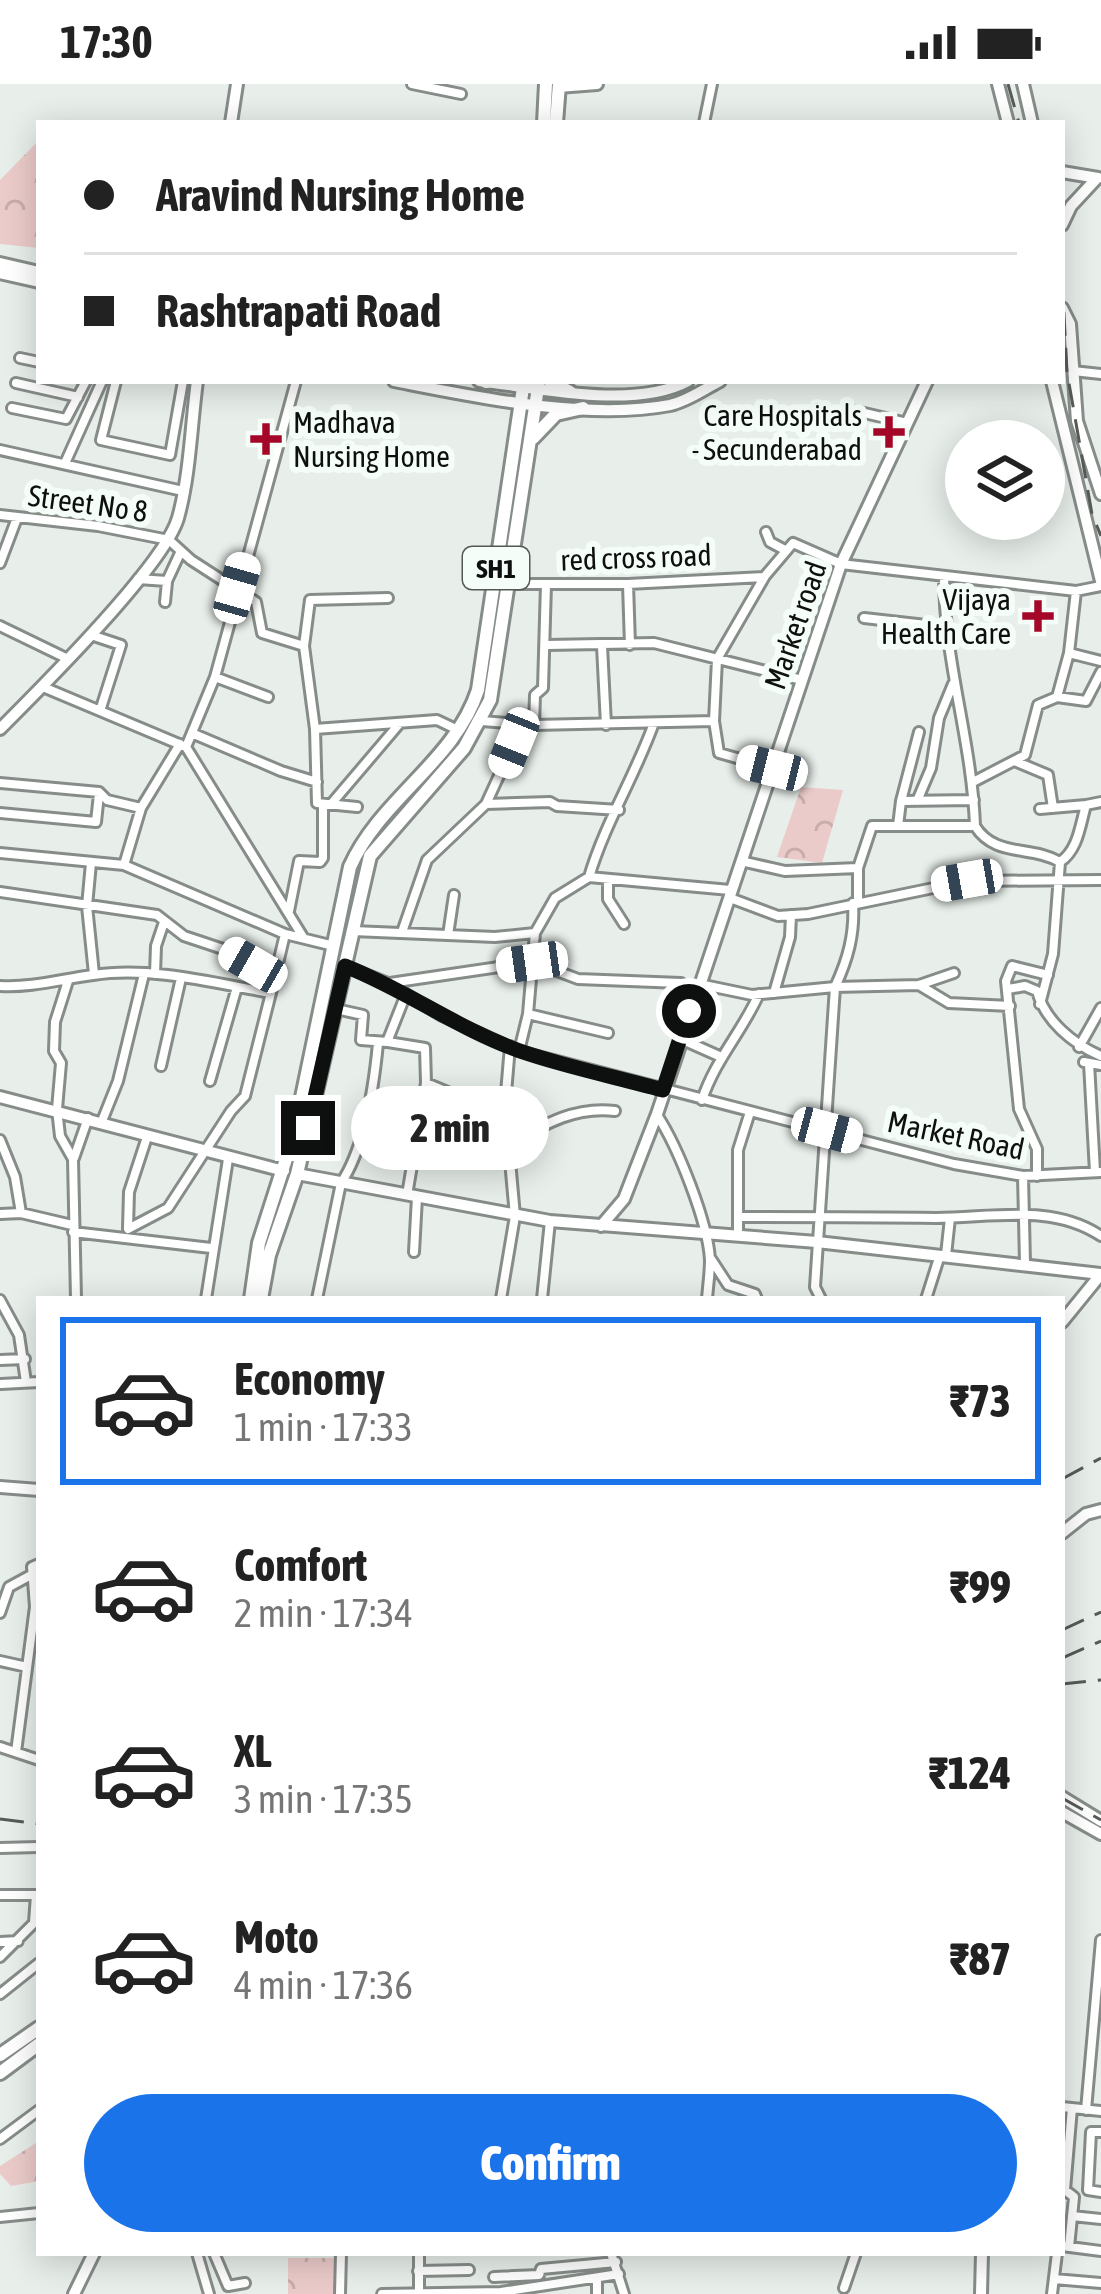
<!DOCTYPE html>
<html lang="en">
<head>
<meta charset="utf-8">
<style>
	:root { --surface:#fff; --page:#f6f6f6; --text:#222; --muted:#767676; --line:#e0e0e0; --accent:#1a73e8 }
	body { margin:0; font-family:"Asap Condensed",sans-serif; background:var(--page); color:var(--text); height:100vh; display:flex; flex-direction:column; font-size:45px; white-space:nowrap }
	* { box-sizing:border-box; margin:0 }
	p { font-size:39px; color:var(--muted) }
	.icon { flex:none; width:66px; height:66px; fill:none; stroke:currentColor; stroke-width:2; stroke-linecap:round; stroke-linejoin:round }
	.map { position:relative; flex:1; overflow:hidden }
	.side { position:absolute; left:36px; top:1212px; width:1029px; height:960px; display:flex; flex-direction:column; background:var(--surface); border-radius:0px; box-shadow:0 6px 30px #0003 }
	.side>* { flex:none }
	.guide { position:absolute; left:36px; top:36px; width:1029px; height:264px; border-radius:0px; box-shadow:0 6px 30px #0003; display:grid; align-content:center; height:264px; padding:0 48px; background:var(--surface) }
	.controls { position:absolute; left:945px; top:336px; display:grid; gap:24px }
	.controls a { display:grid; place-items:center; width:120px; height:120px; border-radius:50%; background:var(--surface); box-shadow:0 6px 30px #0003; font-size:60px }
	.end { position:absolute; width:54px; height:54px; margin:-27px; border:15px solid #0e100f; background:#fff; box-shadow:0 0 0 6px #fff }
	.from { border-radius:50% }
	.bubble { position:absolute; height:84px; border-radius:42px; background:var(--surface); box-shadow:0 6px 30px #0003; font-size:39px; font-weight:800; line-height:84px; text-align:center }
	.car { position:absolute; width:36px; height:72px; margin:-36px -18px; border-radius:15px; box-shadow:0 0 9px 3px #0007; background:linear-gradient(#fff 24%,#345 0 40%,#fff 0 76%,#345 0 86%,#fff 0) }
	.guide b { display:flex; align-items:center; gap:42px; height:114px; font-size:45px }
	.guide b+b { border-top:3px solid var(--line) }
	.guide i { width:30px; height:30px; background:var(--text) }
	ul { padding:21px 0 0; list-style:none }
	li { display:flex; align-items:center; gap:36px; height:168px; margin:0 24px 18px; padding:0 24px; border:6px solid transparent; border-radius:0px }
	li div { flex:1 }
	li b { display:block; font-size:45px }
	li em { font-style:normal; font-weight:800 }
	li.active { border-color:var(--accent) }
	li>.icon { width:108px; height:108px; stroke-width:1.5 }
	.cta { display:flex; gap:24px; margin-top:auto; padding:24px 48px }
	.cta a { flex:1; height:138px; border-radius:72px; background:var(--accent); color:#fff; font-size:48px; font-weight:800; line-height:138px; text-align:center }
	.status { display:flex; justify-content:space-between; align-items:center; height:84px; padding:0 60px; background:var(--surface); direction:ltr }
	.status svg { height:33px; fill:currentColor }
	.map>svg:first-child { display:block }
</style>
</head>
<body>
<div class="status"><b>17:30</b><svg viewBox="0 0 49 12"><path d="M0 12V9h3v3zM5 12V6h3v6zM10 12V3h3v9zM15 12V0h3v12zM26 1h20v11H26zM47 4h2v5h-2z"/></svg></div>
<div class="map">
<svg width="1101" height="2210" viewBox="0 0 1101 2210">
	<defs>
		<pattern id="park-crowns" width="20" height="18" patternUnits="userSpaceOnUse" patternTransform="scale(3)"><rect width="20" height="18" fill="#ebcbca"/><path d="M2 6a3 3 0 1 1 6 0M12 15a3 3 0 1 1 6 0" fill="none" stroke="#c8adac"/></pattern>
	</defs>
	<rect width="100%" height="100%" fill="#e8efea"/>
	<path fill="url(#park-crowns)" d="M39 56V164L0 160V96Z
		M801 703 843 706 822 779 777 773Z
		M39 2057V2097L11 2102 0 2090V2082Z
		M288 2174H334L335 2210H288Z"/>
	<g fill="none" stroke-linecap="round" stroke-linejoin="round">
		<g stroke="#868d88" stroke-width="14">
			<path id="street" d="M412 0 461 10
				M704 39 712 0
				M20 274 39 278
				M1073 287 1101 290
				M116 297 101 356 170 371 183 297
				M296 297 215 593 186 663 303 853
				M16 299 78 313
				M12 324 66 335 86 297
				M856 327 907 339
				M0 366 183 407
				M66 377 102 297
				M0 431 98 442 169 456 191 476 256 518 262 549 304 562 315 645 437 636 458 646
				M766 448 770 458 785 466
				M0 479 17 434
				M138 495 167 497 181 467
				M509 500H628L764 493
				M628 500 630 561
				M1076 507 1069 569 1101 577
				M165 518 167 498
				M864 534 944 543
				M0 542 66 574
				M91 551 121 561 100 627
				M547 561 654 559 802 596
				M304 562 310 516 388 514
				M602 562 606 641
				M1069 569 1057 613 1086 617 1101 588
				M215 593 268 613
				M43 603 186 663
				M482 637 534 641 714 637 719 669 772 684
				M714 637 717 575 765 492 793 459 841 480 1076 507 1101 502
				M534 641 535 611 543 604 546 500
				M315 645 317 719 357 723
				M194 650 281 687 317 698
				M1017 678 1048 691 1053 724
				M973 698 1025 671 1038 621 1057 613
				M0 699 99 708 107 716 141 724
				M901 717 919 648
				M917 717 931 684 939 634 953 600
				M332 719 400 639
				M486 720 550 718 557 722 619 726
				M1040 725 1086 721
				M0 729 96 738 99 710
				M898 742 901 717 974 716
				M975 742C995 774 1031 761 1060 778
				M0 769 124 781 285 850 334 862
				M741 777 785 787 858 784 872 742H975C972 656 944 579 944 492
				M1060 778C1078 766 1080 742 1086 721L1101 718
				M91 779 87 822 94 890
				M124 781 141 724 180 660
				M858 784V818
				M589 793C605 739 635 692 654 639
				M608 796V815L624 840
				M0 808 157 831 184 852 226 866 274 894
				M730 814 778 832 808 830 967 797 1101 796
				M289 827 299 777 320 778 323 774V720
				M353 847 495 853 535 849
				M402 848 427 776 486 720 514 659 516 640
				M448 851 454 811
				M345 882 388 899 442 932 519 967 954 1080 1023 1092 1101 1088
				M155 890 156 862 164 838
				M68 897 55 938 54 967 61 979 57 1025 60 1052 73 1075 76 1215
				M390 899 533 878 578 895 681 899
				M699 900 752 911 835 903 919 901 954 889
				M919 901 949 919 1010 922
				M0 902C31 904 62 895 93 891 151 882 214 899 271 909L285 850
				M1008 905 1025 902 1037 907C1045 937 1073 960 1101 972
				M774 909 790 853 791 831
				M1040 920 1053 870 1060 778
				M336 925 363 931 361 956 387 958 406 910
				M528 930 535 849 555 814 589 793 730 806
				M683 956 719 972
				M388 958 425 964 426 999
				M1079 963 1101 924
				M519 967 528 930 608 949
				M1084 978 1101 981
				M1089 979 1095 1088
				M161 982 181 894
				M210 997 237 903
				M702 1016C715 976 742 948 759 910
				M657 1031C678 1063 708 1138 710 1176 710 1189 708 1202 707 1215
				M102 1037 118 997 144 890
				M0 1056 15 1093 21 1129
				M510 1060C545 1040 575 1022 615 1027
				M74 1074 88 1034
				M1023 1092 1025 1179
				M1037 1092V1065L1019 1025 1006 897 1012 882 1048 891
				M407 1111 426 999 469 1017 505 1021
				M0 1130 21 1129 72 1141
				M739 1133C805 1133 871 1133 936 1134 991 1134 1052 1119 1101 1152
				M128 1144 129 1108 147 1053
				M128 1145 168 1124 231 1027 245 1012 271 909
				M73 1148 211 1164
				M738 1152V1066L750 1028
				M414 1168 417 1113
				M946 1171 950 1134
				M711 1175 728 1201 755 1210 757 1215
				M206 1215 228 1075
				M317 1215 341 1099C365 1063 374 1002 378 959
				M501 1215 515 1132 505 1021 510 962
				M542 1215 550 1137
				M821 1215 815 1203 835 903C848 875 855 850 853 819
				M926 1215 940 1171
				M0 1216 19 1251 26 1298
				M0 1276 25 1275
				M1 1300 39 1298
				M0 1529 9 1503 33 1490
				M0 1577 27 1583
				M0 1663 39 1676
				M16 1668 35 1523 32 1483 39 1480
				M0 1764 39 1763
				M0 1811H38
				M0 1858 18 1857
				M0 1873 34 1839 36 1811
				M0 1910 39 1879
				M1062 2023 1101 2027
				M1086 2026 1101 1856
				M1101 2048H1091L1088 2106 1101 2108
				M0 2055 39 2026
				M1072 2132 1101 2135
				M0 2133 39 2129
				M1062 2162 1101 2167
				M1069 2163 1074 2113 1065 2106 1072 2024
				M197 2169 209 2210
				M214 2169 228 2202 245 2199
				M419 2169V2209
				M611 2169 624 2210
				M418 2187 469 2186
				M494 2193 539 2191 541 2185 616 2178
				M597 2195V2210
				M1054 2195 1101 2199
				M844 2204 856 2169
				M340 2210 341 2169
				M382 2210 501 2208 619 2190
				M1052 2210 1057 2169"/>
		</g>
		<g stroke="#868d88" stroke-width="16">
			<path id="secondary" d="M998 0 1008 39
				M1023 0 1032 39
				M558 3 597 0
				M231 39 237 0
				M1062 88 1098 94
				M1062 141 1071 122 1097 94
				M0 179 39 188
				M0 189 39 198
				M1062 224 1070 240 1077 337 1101 410
				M394 297C476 313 587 337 670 321 688 317 704 305 720 297
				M479 297C538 304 634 326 688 297
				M1052 297 1101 497
				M0 645C40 605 164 482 178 434 190 391 191 342 197 297
				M0 1013 284 1087
				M297 1090 550 1137 817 1158 1101 1190
				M601 1142 624 1115 657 1030 841 480 927 297
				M1062 1238 1101 1190
				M0 1403 39 1406
				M1062 1449 1086 1430 1101 1426
				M1062 1713 1101 1737
				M1062 1728 1101 1750
				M74 2210 94 2169
				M981 2210 982 2169"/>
		</g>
		<g stroke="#868d88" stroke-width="18">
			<path id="primary" d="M544 39 546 0
				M556 39 559 0
				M550 297 570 308
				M486 298 491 297
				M533 354 556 330 583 324
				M251 1215 259 1159 295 1047 350 783C380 715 455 677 478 606L524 297
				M261 1215 269 1171 297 1090 370 772 464 664 490 616 539 297
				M0 1971 39 1944
				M0 1989 39 1960"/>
		</g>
		<use href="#street" stroke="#fff" stroke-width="8"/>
		<use href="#secondary" stroke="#fff" stroke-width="10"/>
		<use href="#primary" stroke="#fff" stroke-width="12"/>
		<path stroke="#575b58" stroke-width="3" stroke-dasharray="24 12" stroke-linecap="butt" d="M1008 0 1019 39
			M1062 192 1067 288 1092 430 1101 452
			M1062 1395 1101 1374
			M1062 1546 1101 1528
			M1062 1574 1101 1557
			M1062 1600 1101 1596
			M1062 1714 1101 1736
			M0 1735 39 1740"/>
	</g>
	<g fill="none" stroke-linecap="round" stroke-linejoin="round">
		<path stroke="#0e100f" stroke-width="15" d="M308 1044 345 882C406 906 458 945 520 967 566 983 616 993 663 1006L689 927"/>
	</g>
	<g fill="#a40727" stroke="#f5fdf8" stroke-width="4.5">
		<path d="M883 330h12v12h12v12h-12v12h-12v-12h-12v-12h12z"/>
		<path d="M260 337h12v12h12v12h-12v12h-12v-12h-12v-12h12z"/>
		<path d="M1032 514h12v12h12v12h-12v12h-12v-12h-12v-12h12z"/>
	</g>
	<g text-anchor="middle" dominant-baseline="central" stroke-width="12" stroke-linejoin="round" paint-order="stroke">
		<rect fill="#f5fdf8" stroke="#535755" stroke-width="3" x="463" y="463" width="66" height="42" rx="9"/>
		<g font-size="27" font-weight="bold" fill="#0e100f">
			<text x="496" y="484">SH1</text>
		</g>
		<g font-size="30" fill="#0e100f" stroke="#f5fdf8" text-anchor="end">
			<text x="862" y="331">Care Hospitals<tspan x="862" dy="34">- Secunderabad</tspan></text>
			<text x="293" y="338" text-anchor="start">Madhava<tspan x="293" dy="34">Nursing Home</tspan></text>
			<text x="1011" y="515">Vijaya<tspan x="1011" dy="34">Health Care</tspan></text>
		</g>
		<g font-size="30" fill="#0e100f" stroke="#f5fdf8">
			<text transform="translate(88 419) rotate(8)">Street No 8</text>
			<text transform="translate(636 473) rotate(-2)">red cross road</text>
			<text transform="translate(795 541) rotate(-71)">Market road</text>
			<text transform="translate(956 1051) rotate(12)">Market Road</text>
		</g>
	</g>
</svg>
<div class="controls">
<a><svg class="icon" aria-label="layers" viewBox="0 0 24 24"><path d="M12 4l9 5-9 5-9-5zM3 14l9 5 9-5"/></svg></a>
</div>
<i class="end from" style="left:689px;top:927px"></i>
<i class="end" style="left:308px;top:1044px"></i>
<div class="bubble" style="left:351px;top:1002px;width:198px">2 min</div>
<i class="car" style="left:237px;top:504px;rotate:16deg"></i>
<i class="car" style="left:514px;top:659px;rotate:202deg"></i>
<i class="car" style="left:772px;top:684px;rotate:284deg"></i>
<i class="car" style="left:967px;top:796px;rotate:260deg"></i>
<i class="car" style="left:532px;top:878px;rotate:262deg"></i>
<i class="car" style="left:253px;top:881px;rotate:300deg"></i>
<i class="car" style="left:827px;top:1046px;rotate:105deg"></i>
<div class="guide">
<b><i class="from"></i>Aravind Nursing Home</b>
<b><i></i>Rashtrapati Road</b>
</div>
<section class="side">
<ul>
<li class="active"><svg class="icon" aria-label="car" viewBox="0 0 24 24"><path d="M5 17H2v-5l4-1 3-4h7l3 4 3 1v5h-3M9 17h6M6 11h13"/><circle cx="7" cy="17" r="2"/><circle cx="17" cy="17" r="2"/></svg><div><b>Economy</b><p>1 min · 17:33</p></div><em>₹73</em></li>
<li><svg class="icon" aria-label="car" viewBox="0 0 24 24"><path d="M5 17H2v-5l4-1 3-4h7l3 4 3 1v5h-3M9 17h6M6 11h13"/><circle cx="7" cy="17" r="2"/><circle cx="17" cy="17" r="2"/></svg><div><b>Comfort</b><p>2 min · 17:34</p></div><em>₹99</em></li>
<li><svg class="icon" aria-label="car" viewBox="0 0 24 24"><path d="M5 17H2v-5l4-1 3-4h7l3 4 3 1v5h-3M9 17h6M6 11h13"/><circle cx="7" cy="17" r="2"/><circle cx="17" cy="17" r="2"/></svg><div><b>XL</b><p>3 min · 17:35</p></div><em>₹124</em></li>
<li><svg class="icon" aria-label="car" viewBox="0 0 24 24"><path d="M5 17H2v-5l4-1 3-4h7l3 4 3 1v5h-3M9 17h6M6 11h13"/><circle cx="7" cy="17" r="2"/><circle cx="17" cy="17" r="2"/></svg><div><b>Moto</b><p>4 min · 17:36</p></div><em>₹87</em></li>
</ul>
<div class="cta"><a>Confirm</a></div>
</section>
</div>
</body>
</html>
